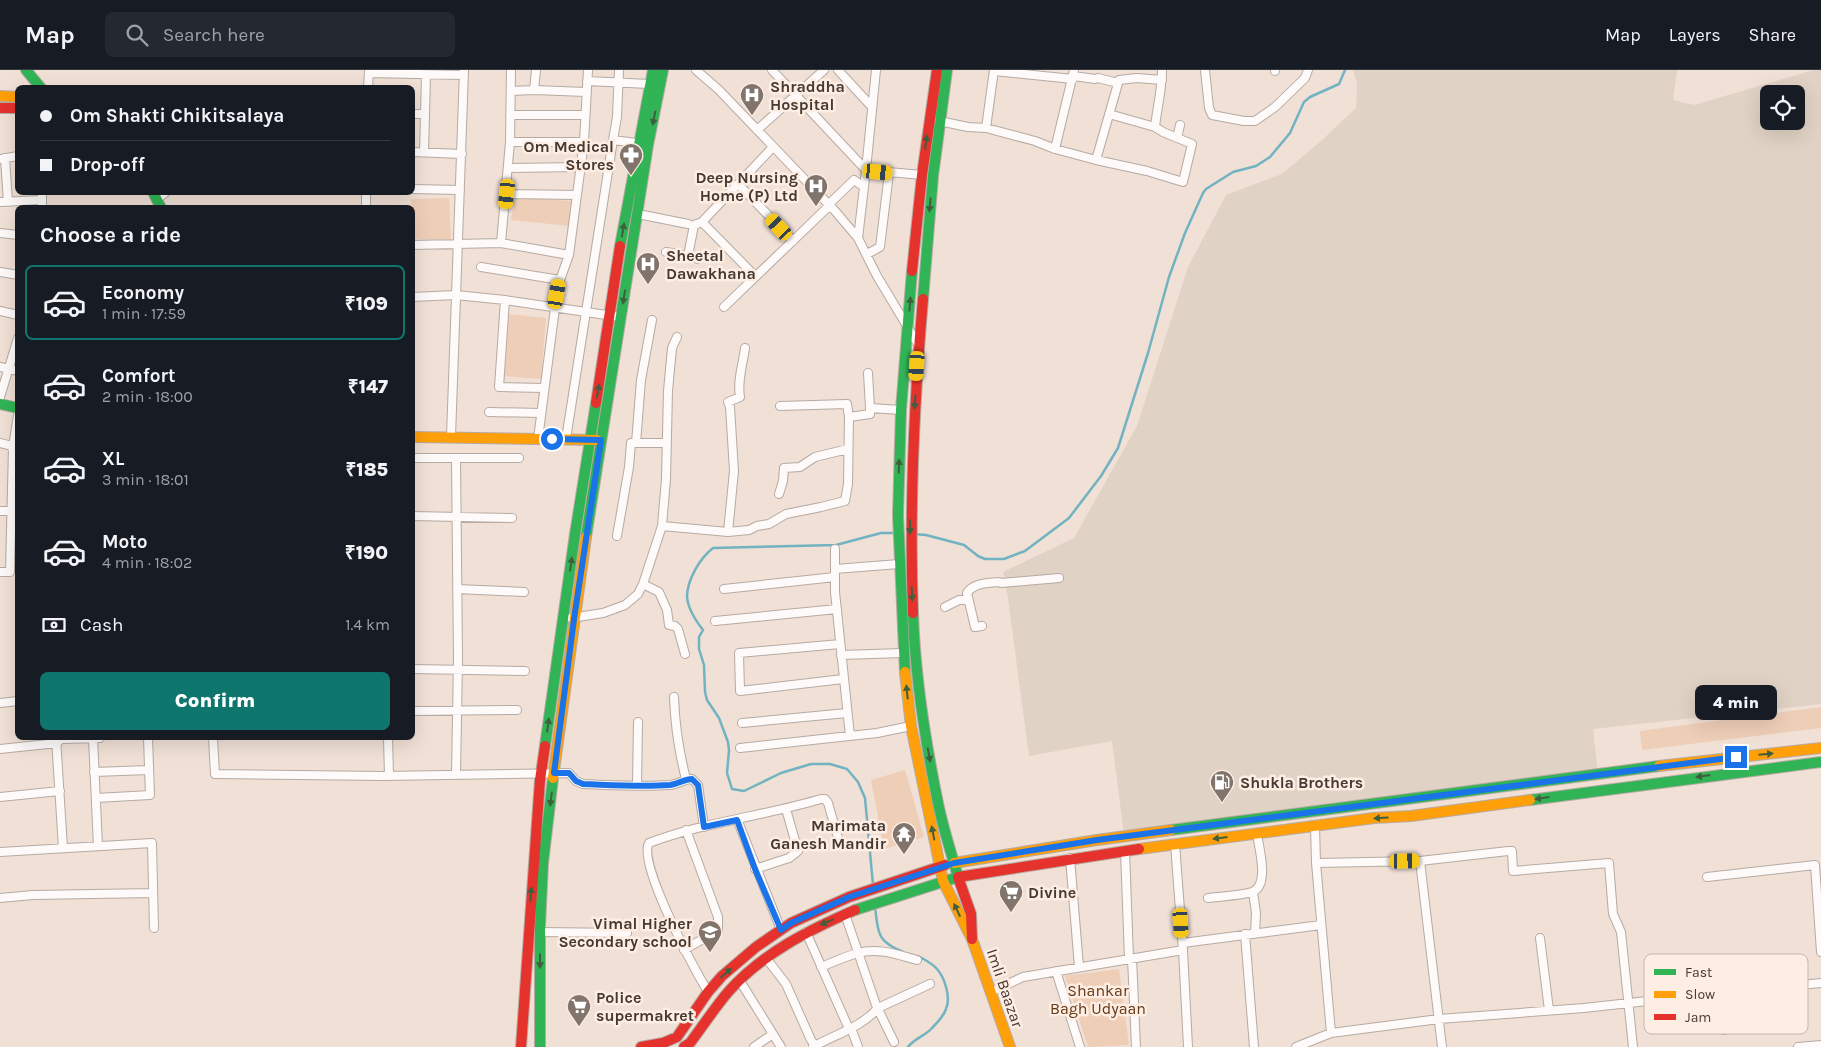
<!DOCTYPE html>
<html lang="en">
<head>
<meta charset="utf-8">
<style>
	:root { --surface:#171b24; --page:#242831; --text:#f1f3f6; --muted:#9ea1a6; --line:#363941; --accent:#0f766e }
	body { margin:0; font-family:Karla,sans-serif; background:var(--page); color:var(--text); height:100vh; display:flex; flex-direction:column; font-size:19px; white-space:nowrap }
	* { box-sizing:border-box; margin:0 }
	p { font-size:16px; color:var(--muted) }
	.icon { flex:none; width:28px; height:28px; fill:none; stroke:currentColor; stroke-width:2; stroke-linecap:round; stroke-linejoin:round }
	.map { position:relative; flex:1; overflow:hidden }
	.panel { position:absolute; left:15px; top:135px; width:400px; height:535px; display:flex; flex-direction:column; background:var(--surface); border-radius:8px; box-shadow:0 5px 20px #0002 }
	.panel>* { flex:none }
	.banner { position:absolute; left:15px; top:15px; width:400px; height:110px; border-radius:8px; box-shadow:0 5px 20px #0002; display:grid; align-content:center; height:110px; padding:0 25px; background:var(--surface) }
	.controls { position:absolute; left:1760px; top:15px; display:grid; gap:10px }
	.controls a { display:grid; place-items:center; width:45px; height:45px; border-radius:8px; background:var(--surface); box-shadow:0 5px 20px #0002; font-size:25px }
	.end { position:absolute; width:22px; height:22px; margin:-11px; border:6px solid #1a73e8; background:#fff; box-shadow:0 0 0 2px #fff }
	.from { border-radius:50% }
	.bubble { position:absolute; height:35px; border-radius:8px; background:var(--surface); box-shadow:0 5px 20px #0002; font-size:16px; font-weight:800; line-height:35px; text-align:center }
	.car { position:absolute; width:15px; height:30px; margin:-15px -8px; border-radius:6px; box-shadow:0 0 4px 1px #0007; background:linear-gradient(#f5c518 24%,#345 0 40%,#f5c518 0 76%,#345 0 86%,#f5c518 0) }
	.banner b { display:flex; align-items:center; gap:18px; height:48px; font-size:19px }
	.banner b+b { border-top:1px solid var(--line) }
	.banner i { width:12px; height:12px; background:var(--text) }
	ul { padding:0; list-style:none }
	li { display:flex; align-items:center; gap:15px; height:75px; margin:0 10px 8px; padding:0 15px; border:2px solid transparent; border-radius:8px }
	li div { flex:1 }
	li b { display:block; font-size:19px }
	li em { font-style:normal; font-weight:800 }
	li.selected { border-color:var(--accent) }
	li>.icon { width:45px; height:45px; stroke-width:1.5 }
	h2 { padding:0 25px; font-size:22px; line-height:60px }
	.pay { display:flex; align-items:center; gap:12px; height:55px; padding:0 25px; font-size:19px }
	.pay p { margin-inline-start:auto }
	.cta { display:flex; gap:10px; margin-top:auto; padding:10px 25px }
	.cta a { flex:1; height:58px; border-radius:8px; background:var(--accent); color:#fff; font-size:20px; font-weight:800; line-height:58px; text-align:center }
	header { display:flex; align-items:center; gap:30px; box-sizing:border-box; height:70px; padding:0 25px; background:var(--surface); border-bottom:1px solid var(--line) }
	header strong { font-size:24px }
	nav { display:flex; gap:28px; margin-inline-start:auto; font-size:18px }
	.search { width:350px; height:45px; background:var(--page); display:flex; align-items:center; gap:12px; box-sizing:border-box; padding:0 18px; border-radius:8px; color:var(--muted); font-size:19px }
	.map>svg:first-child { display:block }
</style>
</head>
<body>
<header>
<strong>Map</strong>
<div class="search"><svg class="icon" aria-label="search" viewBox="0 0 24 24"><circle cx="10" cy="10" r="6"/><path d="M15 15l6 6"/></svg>Search here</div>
<nav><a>Map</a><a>Layers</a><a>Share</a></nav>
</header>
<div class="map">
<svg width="1821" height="977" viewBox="0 0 1821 977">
	<rect width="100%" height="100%" fill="#f0e0d6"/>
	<path fill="#e0d2c4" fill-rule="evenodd" d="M1353 0H1677L1673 30 1694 35 1814 0H1821V634L1593 659 1598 703 1124 764 1112 671 1029 686 1008 528 1003 502 1074 468 1137 356 1188 197 1226 125 1282 104 1322 70 1356 38 1357 13ZM1769 24H1796V51H1769Z"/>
	<path fill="#efceb8" d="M515 127 572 131 569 156 511 150Z
		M449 128 451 170 415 169 411 129Z
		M509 244 546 248 541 309 503 306Z
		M1821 637V658L1642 680 1640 661Z
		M905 700 924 767 884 779 871 710Z
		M1119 899 1129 975 1088 977 1065 906Z"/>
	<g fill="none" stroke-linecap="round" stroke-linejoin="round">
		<path stroke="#72b3c2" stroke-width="2.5" d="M913 464 926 465 964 475 978 486 985 489H1004L1025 481 1069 448 1101 406 1118 378 1148 283 1169 207 1185 163 1203 123 1206 119 1233 102 1256 96 1270 87 1290 63 1304 32 1310 27 1339 14 1345 0
			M873 815 865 728 858 712 847 699 830 694H811L781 703 744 721 732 719 727 703 729 680 728 672 719 648 707 630 705 622 704 595 699 579V567L703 560C696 551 688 539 687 527 687 510 700 488 713 478L836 475 881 463H895
			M875 836C878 862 876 871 903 882
			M908 977C915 968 925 966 932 958 937 953 944 945 946 939 951 928 945 908 937 899 932 893 925 890 918 886"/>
		<g stroke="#b6aaa2" stroke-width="10">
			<path id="street" d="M536 0 534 20 586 22
				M696 0 719 20 835 141 858 168 877 206 919 276
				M772 0 866 100
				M838 0 872 37
				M1205 0 1209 38 1212 45 1244 51H1255L1275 37 1305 8 1308 0
				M994 1 1073 9
				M1275 1V0
				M369 3 464 5
				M1074 6 1095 9 1098 8 1118 13
				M1162 10 1137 8 1119 10 1096 90 1147 101 1183 112 1192 74 1163 62 1155 57C1157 38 1162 20 1162 0
				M587 11 649 14
				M368 18 369 0
				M511 21 534 20
				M412 44H425
				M1109 44 1155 57
				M510 45H585
				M939 51 968 57 986 58 1035 71 1055 79 1096 90
				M986 58 994 0
				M757 60 824 0
				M1177 68 1180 55
				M613 70 617 47 619 0
				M510 72H584
				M1055 79 1074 0
				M412 82 462 84
				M424 82 426 5
				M5 88 8 132
				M0 89 18 86
				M508 98 581 97
				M866 100 876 0
				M739 115 793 171
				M412 119 460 120
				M42 122V138
				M507 124 577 125
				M157 129 166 122
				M0 132 42 130
				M828 135 854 110 864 117
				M366 138V122
				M638 144 688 154
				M702 152 755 206
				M0 163 18 165
				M858 168 866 100 922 105
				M501 173 510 72 511 0
				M412 175 501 173 569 185
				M666 182 688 186 694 155 702 152 772 78
				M867 184 880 177 889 103
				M688 186 698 189
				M481 197 560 210
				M0 202 18 205
				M412 227 456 225 505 230 620 247
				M505 230 499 317 544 318
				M724 237 829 136
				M0 241 18 245
				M0 297 18 301
				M868 303 870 338
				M0 327 18 268
				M489 342 540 343
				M849 347 870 344V338L901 340
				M451 367 464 0
				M538 369 555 238 560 210 569 185 584 72 588 0
				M566 369C581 269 598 170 613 70L644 74
				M0 373 16 377
				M636 373 641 310 652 250
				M412 388H519
				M779 424 783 411 784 398 800 397 815 387 848 379
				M0 441H18
				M412 446 512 448
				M662 456 728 462 749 460 757 456 769 454 786 444 821 437 845 431 848 414 849 347 847 334 780 336
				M728 462 734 401 730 337 728 332 740 327C737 311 743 294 745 278
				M617 466 629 397 631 373H667
				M835 479V522L850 666
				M835 499 899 494
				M0 502H10L13 377 18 345
				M643 514 659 522 667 540 669 555 675 556 678 559 685 584
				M457 519 524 522
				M724 519 835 507
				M945 537 959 530H968
				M571 548 603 543 625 535 638 524 643 514 662 456 666 409 668 321 672 278 677 267
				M715 551 837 539
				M982 556 975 557 967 523C973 513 988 513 999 512L1001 513 1059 508
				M840 574 739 583 740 621 843 609
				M841 585 903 583
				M412 599 525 601
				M674 627C675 656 679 682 686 709
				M0 633 18 631
				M412 641 517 640
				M742 653 847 643
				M56 668 63 778
				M93 668 98 776
				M213 668 215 704 383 706 569 703 576 711 583 714C612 715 641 717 670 715 679 714 684 709 692 709L698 715 704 757
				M388 668 389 706
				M740 678 877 663 911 656
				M0 679 57 673 61 669 100 668
				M94 702 149 700
				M456 705 458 589 456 388
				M637 716 638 652
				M0 727 60 721
				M96 728 150 725 148 668
				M737 749 781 860
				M1315 756 1316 793 1331 963
				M1175 774 1183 880 1188 977
				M1125 781 1129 888
				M0 782 152 773 154 858
				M1070 788 1079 897
				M1420 791 1442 977
				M1316 793 1420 791 1508 781H1512L1513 801 1609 793 1613 844 1621 862 1633 977
				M755 799 789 788 798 781 786 739
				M1707 807 1815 795 1821 882
				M1253 822 1256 843 1255 863
				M0 828 33 825 153 823
				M1208 828C1222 826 1239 826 1252 822 1270 816 1259 778 1257 764
				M845 844 876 935 894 972
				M540 862 627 863
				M806 862 849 959
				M1245 864 1254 977
				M1540 868 1549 940
				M1183 873 1321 855
				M684 880 718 860V847L686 760
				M766 888 786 914 811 970 816 977
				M1132 888 1136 977
				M821 897C834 892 846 886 858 883 878 877 898 885 917 890
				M1056 901 1080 977
				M740 911 781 977
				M708 922C695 900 637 793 649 773 704 752 764 746 821 729H825L828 733 840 775
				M991 922 1023 907 1183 880
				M1720 923 1821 913
				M851 958 858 977
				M754 977 773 964
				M813 977C834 965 862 957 878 938L930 914
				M1296 977 1331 963 1439 949 1584 938 1720 923 1724 960
				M1798 977 1821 975"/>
		</g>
		<g stroke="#b6aaa2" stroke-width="12">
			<path id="fast" d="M26 0 41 18
				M153 122 161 138
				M620 176 653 0
				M923 229 933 106 947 0
				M0 334 18 338
				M586 467 648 75 663 0
				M905 602 898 445 901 340 912 201
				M545 676 575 464 596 333
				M1530 730 1821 692
				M1171 760 1659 696
				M855 840 958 807C951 782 943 758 938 733 925 670 915 607 913 543
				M540 977V856L543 793 553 708"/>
		</g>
		<g stroke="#b6aaa2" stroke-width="12">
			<path id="slow" d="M0 26 18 27
				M412 367 597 370
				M905 602 911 656 943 811
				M1659 696 1821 678
				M553 708 586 467
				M1139 779 1374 748 1411 746 1530 730
				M954 793 1097 770 1171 760
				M943 811 972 869 1010 977"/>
		</g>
		<g stroke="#b6aaa2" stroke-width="12">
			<path id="jam" d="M0 38H18
				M912 201 922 105 937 0
				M596 333 620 176
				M913 543C909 438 914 334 923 229
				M972 869 971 844 958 807 1139 779
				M521 977 540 710 545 676
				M641 977 663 973 677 967 708 922 722 906 756 877 791 853 849 827 945 795
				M684 977 690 973C703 956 715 937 729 921 763 883 809 860 855 840"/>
		</g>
		<use href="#street" stroke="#fdfaf9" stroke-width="8"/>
		<use href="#fast" stroke="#30b455" stroke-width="10"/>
		<use href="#slow" stroke="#ff9f0a" stroke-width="10"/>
		<use href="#jam" stroke="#e5322d" stroke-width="10"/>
	</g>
	<defs><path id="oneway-solid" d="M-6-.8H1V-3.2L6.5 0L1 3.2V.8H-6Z" transform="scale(1.25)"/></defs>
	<g fill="#3f5f3d">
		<use href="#oneway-solid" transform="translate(654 48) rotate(101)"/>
		<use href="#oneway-solid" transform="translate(926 72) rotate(-83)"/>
		<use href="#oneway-solid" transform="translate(930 135) rotate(95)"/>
		<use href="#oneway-solid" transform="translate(623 160) rotate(-81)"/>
		<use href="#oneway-solid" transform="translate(624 227) rotate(99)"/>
		<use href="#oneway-solid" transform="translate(910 234) rotate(-85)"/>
		<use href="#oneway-solid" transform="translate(598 321) rotate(-81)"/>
		<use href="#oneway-solid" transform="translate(915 332) rotate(94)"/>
		<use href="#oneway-solid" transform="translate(899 396) rotate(-88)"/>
		<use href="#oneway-solid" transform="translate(910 457) rotate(90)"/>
		<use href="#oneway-solid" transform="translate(571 494) rotate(-82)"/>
		<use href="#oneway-solid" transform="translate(912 524) rotate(87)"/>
		<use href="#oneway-solid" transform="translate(907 622) rotate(-96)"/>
		<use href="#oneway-solid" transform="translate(548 655) rotate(-82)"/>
		<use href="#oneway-solid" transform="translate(1766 684) rotate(-5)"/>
		<use href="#oneway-solid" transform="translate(929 685) rotate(80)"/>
		<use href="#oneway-solid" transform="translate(1703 706) rotate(172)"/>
		<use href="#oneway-solid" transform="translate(1542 728) rotate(172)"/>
		<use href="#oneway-solid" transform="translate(551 729) rotate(97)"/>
		<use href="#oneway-solid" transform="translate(1381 748) rotate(176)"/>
		<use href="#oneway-solid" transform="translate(933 763) rotate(-101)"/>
		<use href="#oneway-solid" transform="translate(1220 768) rotate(173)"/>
		<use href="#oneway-solid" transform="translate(531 824) rotate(-86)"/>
		<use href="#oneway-solid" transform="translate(957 840) rotate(-115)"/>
		<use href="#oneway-solid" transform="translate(827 852) rotate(157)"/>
		<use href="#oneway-solid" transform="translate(540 891) rotate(90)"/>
		<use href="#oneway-solid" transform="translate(726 903) rotate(-42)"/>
	</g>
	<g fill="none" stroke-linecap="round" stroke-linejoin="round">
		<path stroke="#1a73e8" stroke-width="6" d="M552 369 601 370 574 549 554 703H569L576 711 583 714C612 715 641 717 670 715 679 714 684 709 692 709L698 715 704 757 737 750 755 799 781 860 791 853 849 827 954 793 1097 770 1736 687"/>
	</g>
	<defs>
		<g id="hospital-pin" transform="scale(1.25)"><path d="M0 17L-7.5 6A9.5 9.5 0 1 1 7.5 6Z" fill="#81746c" stroke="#feede2"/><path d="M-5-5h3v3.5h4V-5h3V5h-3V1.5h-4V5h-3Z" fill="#fff"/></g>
		<g id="pharmacy-pin" transform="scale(1.25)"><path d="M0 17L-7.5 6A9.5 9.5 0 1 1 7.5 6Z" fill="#81746c" stroke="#feede2"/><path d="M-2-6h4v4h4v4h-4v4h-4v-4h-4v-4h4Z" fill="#fff"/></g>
		<g id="fuel-pin" transform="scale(1.25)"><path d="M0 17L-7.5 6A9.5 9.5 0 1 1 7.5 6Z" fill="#81746c" stroke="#feede2"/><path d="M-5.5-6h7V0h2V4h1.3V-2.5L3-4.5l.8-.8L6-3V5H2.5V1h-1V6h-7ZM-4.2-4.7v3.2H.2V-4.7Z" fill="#fff"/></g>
		<g id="temple-pin" transform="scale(1.25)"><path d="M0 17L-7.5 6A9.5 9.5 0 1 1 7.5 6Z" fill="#81746c" stroke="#feede2"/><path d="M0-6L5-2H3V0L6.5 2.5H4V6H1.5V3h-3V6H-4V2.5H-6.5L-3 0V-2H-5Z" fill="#fff"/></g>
		<g id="supermarket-pin" transform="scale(1.25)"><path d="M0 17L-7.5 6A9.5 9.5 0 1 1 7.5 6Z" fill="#81746c" stroke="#feede2"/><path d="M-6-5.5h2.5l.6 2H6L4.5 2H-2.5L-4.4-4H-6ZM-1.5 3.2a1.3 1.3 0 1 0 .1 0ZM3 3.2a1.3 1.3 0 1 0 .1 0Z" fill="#fff"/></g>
		<g id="school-pin" transform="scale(1.25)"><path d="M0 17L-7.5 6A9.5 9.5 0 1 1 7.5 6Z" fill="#81746c" stroke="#feede2"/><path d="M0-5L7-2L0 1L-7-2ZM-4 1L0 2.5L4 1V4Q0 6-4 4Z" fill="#fff"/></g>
	</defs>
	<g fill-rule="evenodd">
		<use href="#hospital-pin" x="752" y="25"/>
		<use href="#pharmacy-pin" x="631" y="85"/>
		<use href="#hospital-pin" x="816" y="116"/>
		<use href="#hospital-pin" x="648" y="194"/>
		<use href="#fuel-pin" x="1222" y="712"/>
		<use href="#temple-pin" x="904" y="764"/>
		<use href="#supermarket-pin" x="1011" y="822"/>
		<use href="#school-pin" x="710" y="862"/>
		<use href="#supermarket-pin" x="579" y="936"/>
	</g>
	<g text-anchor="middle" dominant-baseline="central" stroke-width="5" stroke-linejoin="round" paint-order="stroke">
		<g font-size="16" font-weight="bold" fill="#453a33" stroke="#feede2" text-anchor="start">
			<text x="770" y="16">Shraddha<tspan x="770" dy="18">Hospital</tspan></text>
			<text x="614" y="76" text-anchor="end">Om Medical<tspan x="614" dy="18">Stores</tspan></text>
			<text x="798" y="107" text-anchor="end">Deep Nursing<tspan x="798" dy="18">Home (P) Ltd</tspan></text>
			<text x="666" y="185">Sheetal<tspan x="666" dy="18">Dawakhana</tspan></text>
			<text x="1240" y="712">Shukla Brothers</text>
			<text x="886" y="755" text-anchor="end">Marimata<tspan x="886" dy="18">Ganesh Mandir</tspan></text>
			<text x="1028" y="822">Divine</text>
			<text x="692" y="853" text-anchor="end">Vimal Higher<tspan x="692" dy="18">Secondary school</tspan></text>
			<text x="596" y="927">Police<tspan x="596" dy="18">supermakret</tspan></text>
		</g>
		<g font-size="16" fill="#453a33" stroke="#feede2">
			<text transform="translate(1005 918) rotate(71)">Imli Baazar</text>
		</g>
		<g font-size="16" fill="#633817" stroke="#feede2">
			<text x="1098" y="920">Shankar<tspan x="1098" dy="18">Bagh Udyaan</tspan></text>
		</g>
	</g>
	<rect x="1644" y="884" width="164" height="80" rx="8" fill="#feede2" stroke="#c6b7ae" stroke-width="1"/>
	<rect x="1654" y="899" width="22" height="6" fill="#30b455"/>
	<rect x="1654" y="921" width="22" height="7" fill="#ff9f0a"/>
	<rect x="1654" y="944" width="22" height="6" fill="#e5322d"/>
	<g font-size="14" fill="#453a33">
		<text x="1685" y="907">Fast</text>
		<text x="1685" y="929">Slow</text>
		<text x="1685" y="952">Jam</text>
	</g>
</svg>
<div class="controls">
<a><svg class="icon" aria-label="locate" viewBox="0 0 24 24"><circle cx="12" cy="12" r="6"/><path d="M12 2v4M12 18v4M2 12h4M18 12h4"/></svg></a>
</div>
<i class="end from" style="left:552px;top:369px"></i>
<i class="end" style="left:1736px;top:687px"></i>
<div class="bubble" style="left:1695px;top:615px;width:82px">4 min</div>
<i class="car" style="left:878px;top:102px;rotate:96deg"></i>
<i class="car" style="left:507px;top:124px;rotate:186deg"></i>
<i class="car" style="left:779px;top:157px;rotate:317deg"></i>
<i class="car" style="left:557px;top:224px;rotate:10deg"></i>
<i class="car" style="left:917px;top:296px;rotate:184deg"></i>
<i class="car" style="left:1405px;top:791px;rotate:89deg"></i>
<i class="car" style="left:1181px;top:853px;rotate:176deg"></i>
<div class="banner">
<b><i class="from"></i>Om Shakti Chikitsalaya</b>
<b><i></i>Drop-off</b>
</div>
<section class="panel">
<h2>Choose a ride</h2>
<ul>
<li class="selected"><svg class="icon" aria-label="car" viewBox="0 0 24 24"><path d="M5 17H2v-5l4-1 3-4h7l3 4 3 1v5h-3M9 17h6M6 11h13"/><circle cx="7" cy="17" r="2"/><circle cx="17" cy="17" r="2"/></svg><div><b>Economy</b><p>1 min · 17:59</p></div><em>₹109</em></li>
<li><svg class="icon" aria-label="car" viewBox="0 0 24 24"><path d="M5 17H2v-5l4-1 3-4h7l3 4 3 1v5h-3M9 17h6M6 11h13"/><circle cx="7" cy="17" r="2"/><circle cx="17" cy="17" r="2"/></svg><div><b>Comfort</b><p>2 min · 18:00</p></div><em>₹147</em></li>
<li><svg class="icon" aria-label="car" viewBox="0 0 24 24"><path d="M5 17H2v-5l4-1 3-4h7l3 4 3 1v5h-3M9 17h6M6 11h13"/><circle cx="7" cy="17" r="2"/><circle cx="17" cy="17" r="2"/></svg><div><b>XL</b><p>3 min · 18:01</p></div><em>₹185</em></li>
<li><svg class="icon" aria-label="car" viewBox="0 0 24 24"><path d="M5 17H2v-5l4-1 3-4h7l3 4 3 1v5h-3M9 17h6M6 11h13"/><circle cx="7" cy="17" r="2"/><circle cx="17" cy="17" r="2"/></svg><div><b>Moto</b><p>4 min · 18:02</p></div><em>₹190</em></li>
</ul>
<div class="pay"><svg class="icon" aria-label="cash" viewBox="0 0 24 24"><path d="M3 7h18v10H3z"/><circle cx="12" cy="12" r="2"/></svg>Cash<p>1.4 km</p></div>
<div class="cta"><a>Confirm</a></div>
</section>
</div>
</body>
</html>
